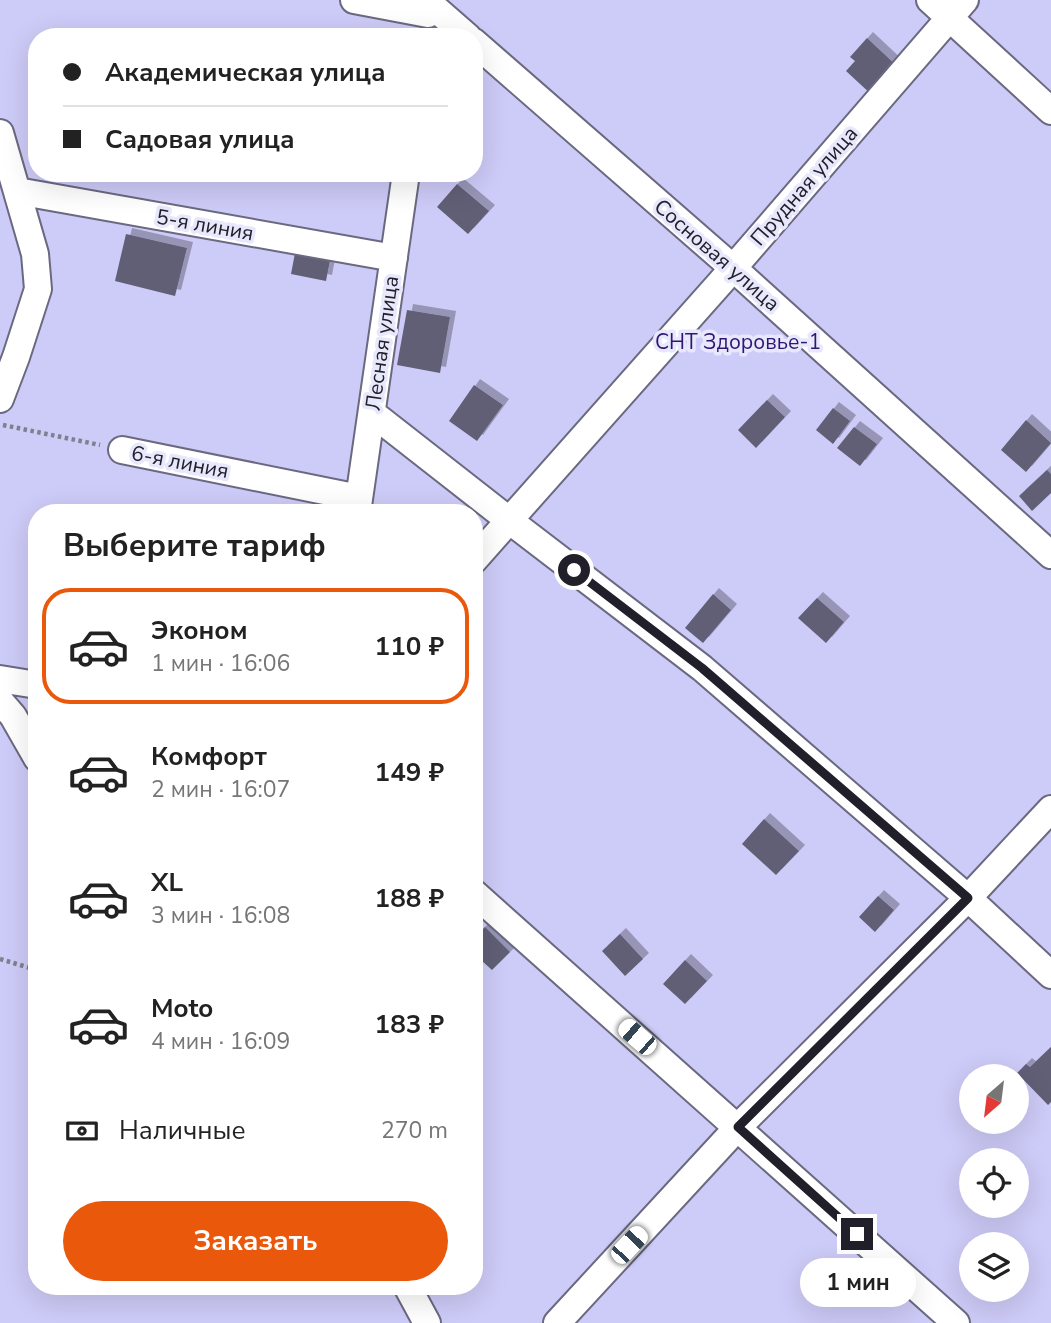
<!DOCTYPE html>
<html lang="ru">
<head>
<meta charset="utf-8">
<style>
	:root { --surface:#fff; --page:#f6f6f6; --text:#222; --muted:#767676; --line:#e0e0e0; --accent:#ea580c }
	body { margin:0; font-family:"Nunito Sans",sans-serif; background:var(--page); color:var(--text); height:100vh; display:flex; flex-direction:column; font-size:26px; white-space:nowrap }
	* { box-sizing:border-box; margin:0 }
	p { font-size:23px; color:var(--muted) }
	.icon { flex:none; width:38px; height:38px; fill:none; stroke:currentColor; stroke-width:2; stroke-linecap:round; stroke-linejoin:round }
	.map { position:relative; flex:1; overflow:hidden }
	.sheet { position:absolute; left:28px; top:504px; width:455px; height:791px; display:flex; flex-direction:column; background:var(--surface); border-radius:28px; box-shadow:0 7px 28px #0002 }
	.sheet>* { flex:none }
	.top-card { position:absolute; left:28px; top:28px; width:455px; height:154px; border-radius:28px; box-shadow:0 7px 28px #0002; display:grid; align-content:center; height:154px; padding:0 35px; background:var(--surface) }
	.needle { width:46px; rotate:208deg }
	.buttons { position:absolute; left:959px; top:1064px; display:grid; gap:14px }
	.buttons a { display:grid; place-items:center; width:70px; height:70px; border-radius:50%; background:var(--surface); box-shadow:0 7px 28px #0002; font-size:35px }
	.end { position:absolute; width:32px; height:32px; margin:-16px; border:9px solid #21202a; background:#fff; box-shadow:0 0 0 4px #fff }
	.from { border-radius:50% }
	.bubble { position:absolute; height:49px; border-radius:24px; background:var(--surface); box-shadow:0 7px 28px #0002; font-size:23px; font-weight:700; line-height:49px; text-align:center }
	.car { position:absolute; width:21px; height:42px; margin:-21px -10px; border-radius:9px; box-shadow:0 0 5px 2px #0007; background:linear-gradient(#fff 24%,#345 0 40%,#fff 0 76%,#345 0 86%,#fff 0) }
	.top-card b { display:flex; align-items:center; gap:24px; height:66px; font-size:26px }
	.top-card b+b { border-top:2px solid var(--line) }
	.top-card i { width:18px; height:18px; background:var(--text) }
	ul { padding:0; list-style:none }
	li { display:flex; align-items:center; gap:21px; height:116px; margin:0 14px 10px; padding:0 21px; border:4px solid transparent; border-radius:28px }
	li div { flex:1 }
	li b { display:block; font-size:26px }
	li em { font-style:normal; font-weight:700 }
	li.active { border-color:var(--accent) }
	li>.icon { width:63px; height:63px; stroke-width:1.5 }
	h2 { padding:0 35px; font-size:32px; line-height:84px }
	.pay { display:flex; align-items:center; gap:18px; height:77px; padding:0 35px; font-size:26px }
	.pay p { margin-inline-start:auto }
	.action { display:flex; gap:14px; margin-top:auto; padding:14px 35px }
	.action a { flex:1; height:80px; border-radius:42px; background:var(--accent); color:#fff; font-size:28px; font-weight:700; line-height:80px; text-align:center }
	.map>svg:first-child { display:block }
</style>
</head>
<body>
<div class="map">
<svg width="1051" height="1323" viewBox="0 0 1051 1323">
	<defs>
		<filter id="shadow"><feDropShadow dx="6" dy="-6" stdDeviation="0" flood-color="#0004"/></filter>
	</defs>
	<rect width="100%" height="100%" fill="#e8e8fd"/>
	<path fill="#cdcbf7" fill-rule="evenodd" d="M0 0H1051V1323H0ZM37 37H474V173H37ZM37 513H474V1286H37ZM971 1076H1017V1122H971ZM971 1160H1017V1206H971ZM971 1244H1017V1290H971Z"/>
	<path fill="#605f76" filter="url(#shadow)" d="M867 38 899 68 873 96 846 71 855 61 850 57Z
		M457 184 489 211 468 234 437 207Z
		M126 234 187 248 175 296 115 281Z
		M295 253 330 260 326 281 291 274Z
		M407 310 450 317 440 373 397 365Z
		M474 385 503 405 477 441 449 421Z
		M767 400 785 417 756 448 738 430Z
		M833 408 850 421 833 444 816 430Z
		M1026 420 1051 443 1026 472 1001 450Z
		M854 427 877 444 860 466 837 448Z
		M1047 470 1051 474V493L1032 511 1019 496Z
		M713 594 731 610 703 643 685 628Z
		M817 598 844 622 826 643 798 618Z
		M764 819 799 851 776 875 742 844Z
		M878 896 894 910 875 932 859 917Z
		M485 927 510 952 492 970 482 961 474 969V938Z
		M620 934 643 959 625 976 602 951Z
		M685 960 707 981 685 1004 663 984Z
		M1051 1047V1102L1048 1105 1017 1073 1026 1064 1030 1067Z"/>
	<g fill="none" stroke-linecap="round" stroke-linejoin="round">
		<g stroke="#6a6980" stroke-width="30">
			<path id="minor" d="M354 0 428 14
				M930 0 1051 111
				M429 3 468 37
				M474 42 733 268 1051 555
				M0 133 35 254 38 289 16 357 0 399
				M17 191 394 258
				M372 413 510 521 702 668 968 898 1051 975
				M122 450 359 498
				M357 513 406 173
				M474 560 721 282 965 0
				M0 679 37 685
				M0 701 13 716 37 758
				M474 893 956 1323
				M407 1286 427 1323
				M557 1323 738 1127 968 898 1051 809"/>
		</g>
		<path stroke="#7f7f8e" stroke-width="4.5" stroke-dasharray="3.5 3.5" stroke-linecap="butt" d="M3 425 100 445
			M0 959 37 970"/>
		<use href="#minor" stroke="#fff" stroke-width="26"/>
	</g>
	<g fill="none" stroke-linecap="round" stroke-linejoin="round">
		<path stroke="#21202a" stroke-width="9" d="M574 570 702 668 968 898 738 1127 857 1234"/>
	</g>
	<g text-anchor="middle" dominant-baseline="central" stroke-width="7" stroke-linejoin="round" paint-order="stroke">
		<g font-size="21" fill="#21202a" stroke="#e8e8fd">
			<text transform="translate(804 186) rotate(-49)">Прудная улица</text>
			<text transform="translate(205 225) rotate(10)">5-я линия</text>
			<text transform="translate(717 255) rotate(41)">Сосновая улица</text>
			<text transform="translate(382 343) rotate(-82)">Лесная улица</text>
			<text transform="translate(180 462) rotate(11)">6-я линия</text>
		</g>
		<g font-size="21" fill="#301672" stroke="#e8e8fd">
			<text x="738" y="342">СНТ Здоровье-1</text>
		</g>
	</g>
</svg>
<div class="buttons">
<a><svg class="needle" viewBox="-14 -14 28 28"><path d="M0-13l5 13h-10z" fill="#e53935"/><path d="M0 13l5-13h-10z" fill="#767676"/></svg></a>
<a><svg class="icon" aria-label="locate" viewBox="0 0 24 24"><circle cx="12" cy="12" r="6"/><path d="M12 2v4M12 18v4M2 12h4M18 12h4"/></svg></a>
<a><svg class="icon" aria-label="layers" viewBox="0 0 24 24"><path d="M12 4l9 5-9 5-9-5zM3 14l9 5 9-5"/></svg></a>
</div>
<i class="end from" style="left:574px;top:570px"></i>
<i class="end" style="left:857px;top:1234px"></i>
<div class="bubble" style="left:800px;top:1258px;width:116px">1 мин</div>
<i class="car" style="left:637px;top:1037px;rotate:311deg"></i>
<i class="car" style="left:629px;top:1245px;rotate:43deg"></i>
<div class="top-card">
<b><i class="from"></i>Академическая улица</b>
<b><i></i>Садовая улица</b>
</div>
<section class="sheet">
<h2>Выберите тариф</h2>
<ul>
<li class="active"><svg class="icon" aria-label="car" viewBox="0 0 24 24"><path d="M5 17H2v-5l4-1 3-4h7l3 4 3 1v5h-3M9 17h6M6 11h13"/><circle cx="7" cy="17" r="2"/><circle cx="17" cy="17" r="2"/></svg><div><b>Эконом</b><p>1 мин · 16:06</p></div><em>110 ₽</em></li>
<li><svg class="icon" aria-label="car" viewBox="0 0 24 24"><path d="M5 17H2v-5l4-1 3-4h7l3 4 3 1v5h-3M9 17h6M6 11h13"/><circle cx="7" cy="17" r="2"/><circle cx="17" cy="17" r="2"/></svg><div><b>Комфорт</b><p>2 мин · 16:07</p></div><em>149 ₽</em></li>
<li><svg class="icon" aria-label="car" viewBox="0 0 24 24"><path d="M5 17H2v-5l4-1 3-4h7l3 4 3 1v5h-3M9 17h6M6 11h13"/><circle cx="7" cy="17" r="2"/><circle cx="17" cy="17" r="2"/></svg><div><b>XL</b><p>3 мин · 16:08</p></div><em>188 ₽</em></li>
<li><svg class="icon" aria-label="car" viewBox="0 0 24 24"><path d="M5 17H2v-5l4-1 3-4h7l3 4 3 1v5h-3M9 17h6M6 11h13"/><circle cx="7" cy="17" r="2"/><circle cx="17" cy="17" r="2"/></svg><div><b>Moto</b><p>4 мин · 16:09</p></div><em>183 ₽</em></li>
</ul>
<div class="pay"><svg class="icon" aria-label="cash" viewBox="0 0 24 24"><path d="M3 7h18v10H3z"/><circle cx="12" cy="12" r="2"/></svg>Наличные<p>270 m</p></div>
<div class="action"><a>Заказать</a></div>
</section>
</div>
</body>
</html>
